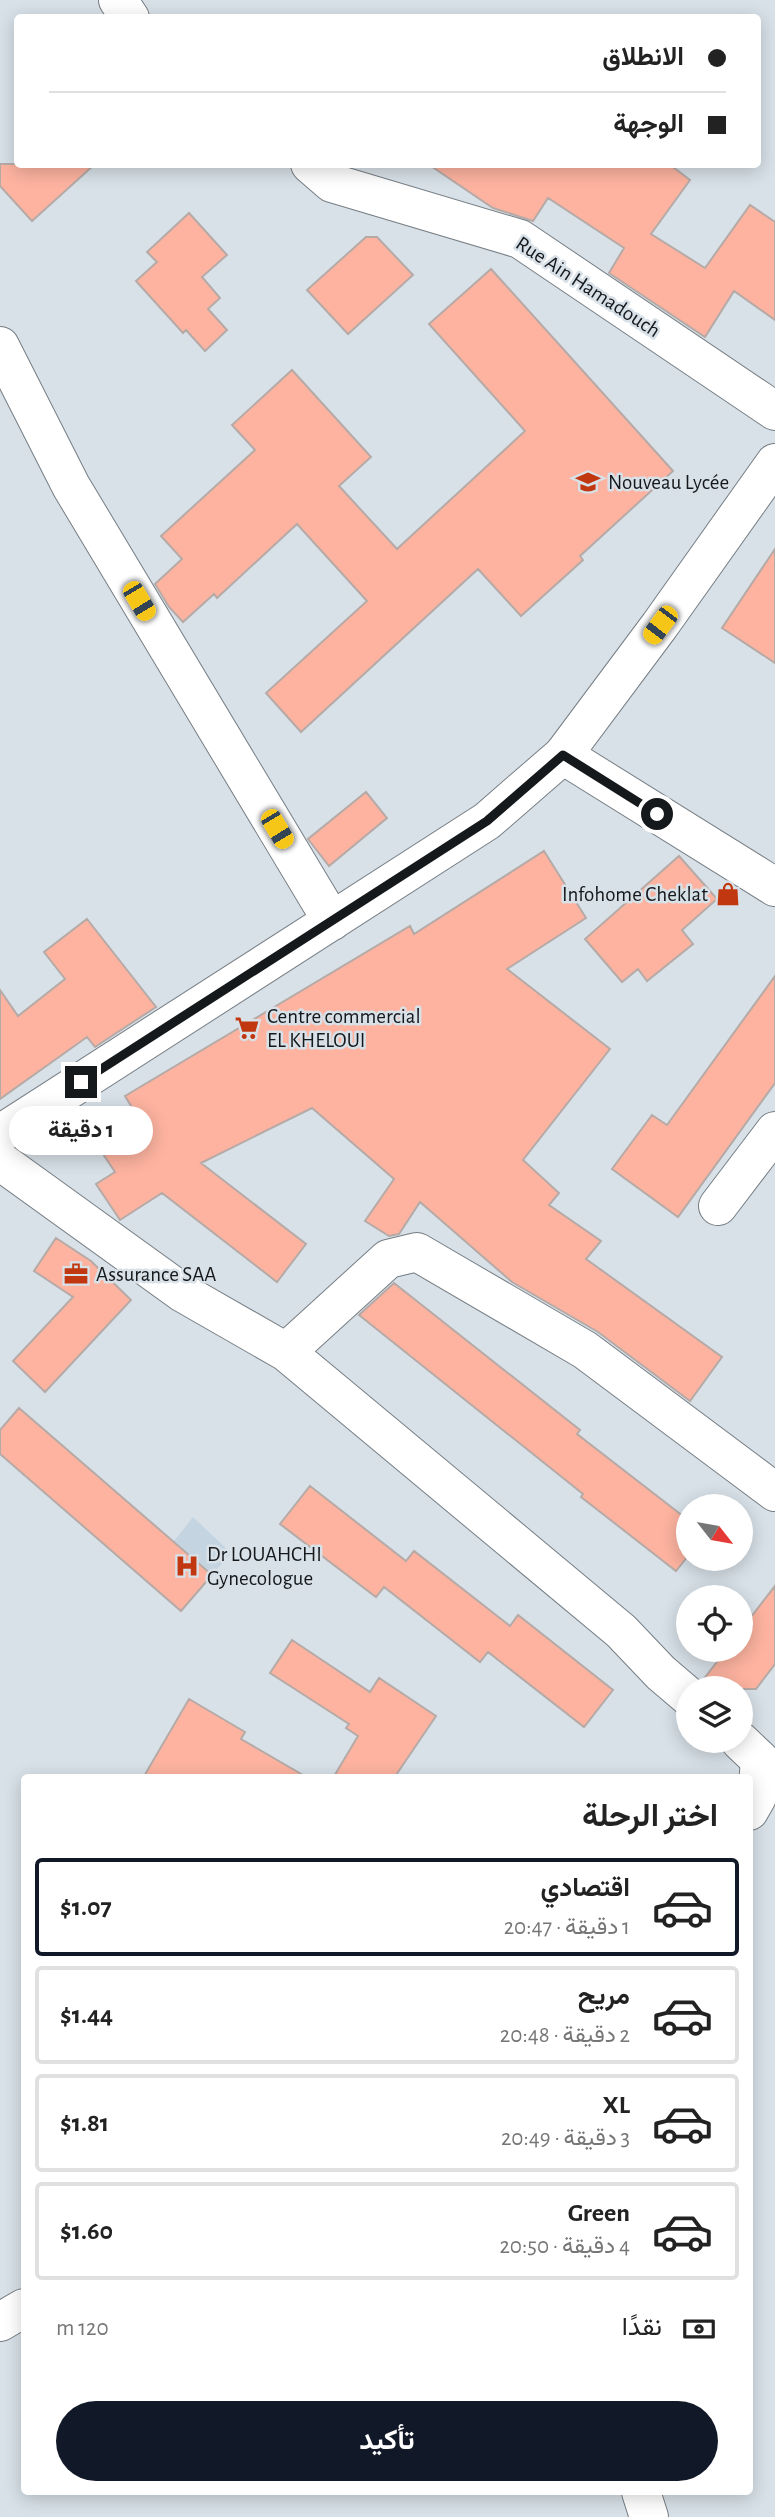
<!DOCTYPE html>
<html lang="ar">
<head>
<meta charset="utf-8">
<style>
	:root { --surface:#fff; --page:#f2f2f2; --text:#222; --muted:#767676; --line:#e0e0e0; --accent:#111827 }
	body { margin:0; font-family:"Alegreya Sans",Vazirmatn,sans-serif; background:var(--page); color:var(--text); direction:rtl; height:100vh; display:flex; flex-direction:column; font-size:26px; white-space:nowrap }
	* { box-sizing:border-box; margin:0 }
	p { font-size:23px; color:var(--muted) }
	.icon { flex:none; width:38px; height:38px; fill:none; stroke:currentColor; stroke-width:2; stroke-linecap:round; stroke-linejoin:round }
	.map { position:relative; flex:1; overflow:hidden; direction:ltr }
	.side { position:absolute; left:21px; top:1774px; width:732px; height:721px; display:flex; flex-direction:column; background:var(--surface); border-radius:7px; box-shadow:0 4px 18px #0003; direction:rtl }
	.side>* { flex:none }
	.guide { position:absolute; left:14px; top:14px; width:747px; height:154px; border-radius:7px; box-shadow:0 4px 18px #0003; direction:rtl; display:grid; align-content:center; height:154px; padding:0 35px; background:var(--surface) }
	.needle { width:46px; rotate:121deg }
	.fabs { position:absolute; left:676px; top:1494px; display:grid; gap:14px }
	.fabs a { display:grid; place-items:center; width:77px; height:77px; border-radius:50%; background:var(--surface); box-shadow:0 4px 18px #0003; font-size:35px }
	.end { position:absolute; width:32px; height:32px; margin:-16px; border:9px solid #16191c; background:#fff; box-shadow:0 0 0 4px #fff }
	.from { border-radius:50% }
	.bubble { position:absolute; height:49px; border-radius:24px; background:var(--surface); box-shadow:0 4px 18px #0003; font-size:23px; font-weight:700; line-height:49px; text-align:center; direction:rtl }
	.car { position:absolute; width:21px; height:42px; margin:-21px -10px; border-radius:9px; box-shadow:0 0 5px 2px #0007; background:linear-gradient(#f5c518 24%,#345 0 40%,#f5c518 0 76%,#345 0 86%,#f5c518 0) }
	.guide b { display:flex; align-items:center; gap:24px; height:66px; font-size:26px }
	.guide b+b { border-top:2px solid var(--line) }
	.guide i { width:18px; height:18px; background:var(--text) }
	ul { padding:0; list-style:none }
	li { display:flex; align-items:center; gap:21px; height:98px; margin:0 14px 10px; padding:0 21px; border:4px solid var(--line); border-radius:7px }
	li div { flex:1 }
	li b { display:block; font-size:26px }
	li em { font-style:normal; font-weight:700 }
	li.selected { border-color:var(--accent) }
	li>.icon { width:63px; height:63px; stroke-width:1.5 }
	h2 { padding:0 35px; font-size:32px; line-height:84px }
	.pay { display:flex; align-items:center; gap:18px; height:77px; padding:0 35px; font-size:26px }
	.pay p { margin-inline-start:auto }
	.cta { display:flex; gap:14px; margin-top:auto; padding:14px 35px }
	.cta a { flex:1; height:80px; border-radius:42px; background:var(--accent); color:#fff; font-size:28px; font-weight:700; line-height:80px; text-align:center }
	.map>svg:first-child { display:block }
</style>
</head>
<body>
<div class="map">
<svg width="775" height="2517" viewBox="0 0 775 2517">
	<rect width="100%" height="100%" fill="#d8e1e8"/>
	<path fill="#c4d4e0" d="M193 1517 231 1553 181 1611 144 1579Z"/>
	<path fill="#fdb3a0" stroke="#b6aaa7" stroke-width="2" d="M0 164H95L32 221 0 186Z
		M428 164H669L690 180 651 234 705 268 750 205 775 222V320L734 291 705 337 609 273 624 248 548 198 533 221 493 208Z
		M189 213 227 255 202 277 220 298 208 309 227 330 205 351 186 330 183 333 136 281 157 262 147 252Z
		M366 237H377L413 275 348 334 307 290Z
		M491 269 673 471 580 556 583 560 521 616 478 569 301 732 266 693 367 601 297 524 217 598 214 594 183 622 169 607 155 584 182 559 161 536 255 450 232 425 292 370 371 457 339 486 397 549 525 431 429 324Z
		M775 549V663L722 628Z
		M366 792 387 818 329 866 308 839Z
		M544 851 586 918 507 969 610 1049 523 1160 559 1193 549 1205 601 1241 586 1259 722 1357 690 1401 598 1332 512 1282 420 1202 399 1234 389 1236 365 1221 394 1179 312 1108 201 1163 306 1244 277 1282 162 1193 120 1220 96 1184 115 1172 101 1151 142 1124 125 1096 410 926 414 934Z
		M679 856 717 899 682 930 693 944 647 981 638 969 622 982 585 939Z
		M87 919 156 1007 95 1047 87 1037 0 1099V990L18 1016 65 979 44 952Z
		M775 976V1083L678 1217 612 1169 652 1115 667 1125Z
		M56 1238 91 1261 131 1300 45 1392 13 1361 73 1297 34 1271Z
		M394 1283 580 1430 577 1434 688 1520V1556L676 1571 581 1497 583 1494 359 1315Z
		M19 1408 212 1575 181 1611 0 1454V1430Z
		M310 1486 406 1561 414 1551 510 1626 518 1615 613 1690 584 1727 488 1652 480 1662 384 1587 376 1597 280 1524Z
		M775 1586V1664L756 1689H709L703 1680 726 1650H740V1631Z
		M292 1640 370 1692 379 1678 436 1716 394 1778H333L358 1736 346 1728 349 1724 270 1673Z
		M189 1699 245 1732 241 1739 308 1778H143Z"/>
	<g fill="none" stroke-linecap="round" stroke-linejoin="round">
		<g stroke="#767e84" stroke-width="40">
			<path id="street" d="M118 0 130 18
				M310 164 332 183 520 239 775 411
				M0 346 71 486 332 921
				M563 755 775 887
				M0 1161 183 1293 286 1352 621 1631 661 1673 688 1696
				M718 1206 775 1131
				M286 1352 388 1259 417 1252 585 1350 775 1492
				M740 1741 760 1760 757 1797 749 1811
				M0 2322 24 2308
				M641 2492 649 2517"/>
		</g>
		<g stroke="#767e84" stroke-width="40">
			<path id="primary" d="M0 1134 487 821 563 755 660 625 775 463"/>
		</g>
		<use href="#street" stroke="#fff" stroke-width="38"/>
		<use href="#primary" stroke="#fff" stroke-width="38"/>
	</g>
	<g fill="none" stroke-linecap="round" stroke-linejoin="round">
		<path stroke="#16191c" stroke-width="9" d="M81 1082 487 821 563 755 657 814"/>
	</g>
	<defs>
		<g id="school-bare" transform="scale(1.89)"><path d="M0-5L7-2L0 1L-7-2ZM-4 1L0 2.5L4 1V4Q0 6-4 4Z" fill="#c13810" stroke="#d8e1e8" stroke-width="2.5" paint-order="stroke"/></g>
		<g id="shop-bare" transform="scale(1.89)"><path d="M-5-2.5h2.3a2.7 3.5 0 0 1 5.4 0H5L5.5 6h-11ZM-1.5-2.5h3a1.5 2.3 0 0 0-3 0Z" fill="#c13810" stroke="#d8e1e8" stroke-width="2.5" paint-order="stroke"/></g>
		<g id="supermarket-bare" transform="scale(1.89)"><path d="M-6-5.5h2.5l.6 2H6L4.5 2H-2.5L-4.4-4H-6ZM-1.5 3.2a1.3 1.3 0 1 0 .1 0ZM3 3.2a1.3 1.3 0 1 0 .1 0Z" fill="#c13810" stroke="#d8e1e8" stroke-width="2.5" paint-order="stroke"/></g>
		<g id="office-bare" transform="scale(1.89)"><path d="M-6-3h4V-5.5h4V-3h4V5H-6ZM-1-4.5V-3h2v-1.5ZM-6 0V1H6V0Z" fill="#c13810" stroke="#d8e1e8" stroke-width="2.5" paint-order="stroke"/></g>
		<g id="hospital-bare" transform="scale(1.89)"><path d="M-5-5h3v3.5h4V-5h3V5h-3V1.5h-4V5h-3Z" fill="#c13810" stroke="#d8e1e8" stroke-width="2.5" paint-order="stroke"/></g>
	</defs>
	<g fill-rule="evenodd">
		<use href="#school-bare" x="588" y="482"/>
		<use href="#shop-bare" x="728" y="894"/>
		<use href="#supermarket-bare" x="247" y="1028"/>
		<use href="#office-bare" x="76" y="1274"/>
		<use href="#hospital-bare" x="187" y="1566"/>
	</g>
	<g text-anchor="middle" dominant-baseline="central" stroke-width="5" stroke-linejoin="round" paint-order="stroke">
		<g font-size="21" fill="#16191c" stroke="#d8e1e8">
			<text transform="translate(588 287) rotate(33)">Rue Ain Hamadouch</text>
		</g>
		<g font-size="21" fill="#16191c" stroke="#d8e1e8" text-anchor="start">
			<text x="608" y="482">Nouveau Lycée</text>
			<text x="708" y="894" text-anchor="end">Infohome Cheklat</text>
			<text x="267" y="1016">Centre commercial<tspan x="267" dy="24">EL KHELOUI</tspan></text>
			<text x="96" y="1274">Assurance SAA</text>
			<text x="207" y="1554">Dr LOUAHCHI<tspan x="207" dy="24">Gynecologue</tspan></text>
		</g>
	</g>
</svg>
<div class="fabs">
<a><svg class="needle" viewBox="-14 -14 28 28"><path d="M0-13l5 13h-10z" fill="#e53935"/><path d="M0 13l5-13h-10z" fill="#767676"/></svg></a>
<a><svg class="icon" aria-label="locate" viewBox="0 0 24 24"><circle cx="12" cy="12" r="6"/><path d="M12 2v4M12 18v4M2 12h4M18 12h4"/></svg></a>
<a><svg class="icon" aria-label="layers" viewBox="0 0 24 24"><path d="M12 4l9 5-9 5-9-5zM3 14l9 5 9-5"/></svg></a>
</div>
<i class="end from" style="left:657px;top:814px"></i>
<i class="end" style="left:81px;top:1082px"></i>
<div class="bubble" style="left:9px;top:1106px;width:144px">1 دقيقة</div>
<i class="car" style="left:139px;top:601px;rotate:149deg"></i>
<i class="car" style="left:660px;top:625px;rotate:217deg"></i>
<i class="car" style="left:277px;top:829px;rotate:149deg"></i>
<div class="guide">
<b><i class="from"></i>الانطلاق</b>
<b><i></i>الوجهة</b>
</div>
<section class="side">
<h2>اختر الرحلة</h2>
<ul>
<li class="selected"><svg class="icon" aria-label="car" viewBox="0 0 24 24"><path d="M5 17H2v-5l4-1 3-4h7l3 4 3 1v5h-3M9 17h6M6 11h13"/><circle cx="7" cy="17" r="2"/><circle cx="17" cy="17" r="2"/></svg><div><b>اقتصادي</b><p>1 دقيقة · 20:47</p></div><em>$1.07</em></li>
<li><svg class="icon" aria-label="car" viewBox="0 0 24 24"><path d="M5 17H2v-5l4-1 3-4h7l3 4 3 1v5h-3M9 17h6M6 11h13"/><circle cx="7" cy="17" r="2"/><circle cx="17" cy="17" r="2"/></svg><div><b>مريح</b><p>2 دقيقة · 20:48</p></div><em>$1.44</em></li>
<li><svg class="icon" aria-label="car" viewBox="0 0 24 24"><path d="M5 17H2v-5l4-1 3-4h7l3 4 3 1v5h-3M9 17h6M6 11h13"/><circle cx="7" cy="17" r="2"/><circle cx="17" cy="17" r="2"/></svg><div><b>XL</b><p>3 دقيقة · 20:49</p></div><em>$1.81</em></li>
<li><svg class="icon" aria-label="car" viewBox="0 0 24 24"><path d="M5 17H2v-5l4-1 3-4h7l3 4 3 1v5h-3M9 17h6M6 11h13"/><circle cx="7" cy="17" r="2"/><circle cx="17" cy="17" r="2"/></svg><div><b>Green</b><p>4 دقيقة · 20:50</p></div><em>$1.60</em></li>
</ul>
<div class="pay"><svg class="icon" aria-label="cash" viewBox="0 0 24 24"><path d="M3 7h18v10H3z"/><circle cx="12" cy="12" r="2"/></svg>نقدًا<p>120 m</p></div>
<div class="cta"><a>تأكيد</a></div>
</section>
</div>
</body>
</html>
